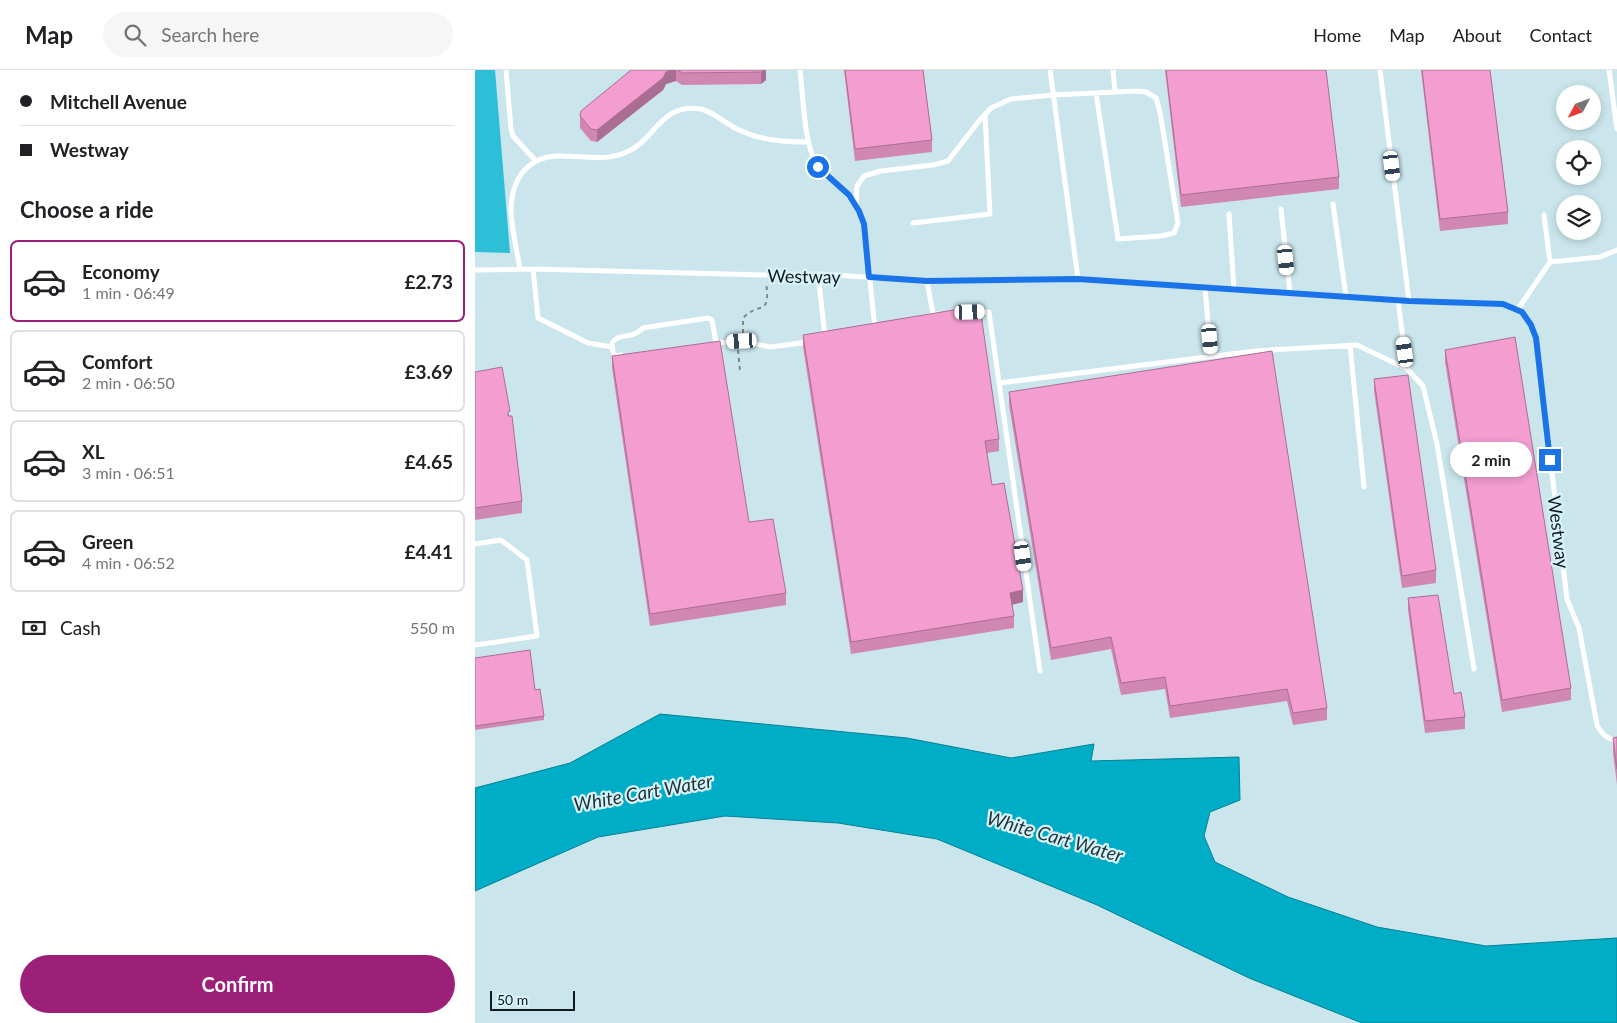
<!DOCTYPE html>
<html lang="en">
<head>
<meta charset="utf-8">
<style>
	:root { --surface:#fff; --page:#f6f6f6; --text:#202124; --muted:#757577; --line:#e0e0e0; --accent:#9c2077 }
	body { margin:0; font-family:Lato,sans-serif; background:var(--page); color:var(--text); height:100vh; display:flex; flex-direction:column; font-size:19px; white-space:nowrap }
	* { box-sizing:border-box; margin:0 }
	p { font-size:16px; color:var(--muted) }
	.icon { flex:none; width:28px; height:28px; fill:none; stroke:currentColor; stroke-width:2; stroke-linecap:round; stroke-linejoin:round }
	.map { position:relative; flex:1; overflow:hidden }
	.sheet { display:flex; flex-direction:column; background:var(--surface); width:475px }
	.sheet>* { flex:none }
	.banner { display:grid; align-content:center; height:110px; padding:0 20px; background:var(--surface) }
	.needle { width:32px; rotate:229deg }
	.controls { position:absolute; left:1081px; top:15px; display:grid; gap:10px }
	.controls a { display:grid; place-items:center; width:45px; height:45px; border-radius:50%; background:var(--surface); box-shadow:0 2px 8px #0003; font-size:25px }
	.scale { position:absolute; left:15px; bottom:12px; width:85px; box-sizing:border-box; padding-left:5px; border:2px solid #111b1d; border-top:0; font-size:14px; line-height:18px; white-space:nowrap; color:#111b1d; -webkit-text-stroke:4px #d7f3f9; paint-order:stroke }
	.end { position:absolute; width:22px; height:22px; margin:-11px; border:6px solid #1a73e8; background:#fff; box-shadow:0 0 0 2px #fff }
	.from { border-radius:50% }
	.bubble { position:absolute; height:35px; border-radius:18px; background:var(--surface); box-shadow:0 2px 8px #0003; font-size:16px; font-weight:700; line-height:35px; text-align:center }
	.car { position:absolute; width:15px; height:30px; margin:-15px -8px; border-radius:6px; box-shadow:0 0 4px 1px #0007; background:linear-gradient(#fff 24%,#345 0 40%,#fff 0 76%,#345 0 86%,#fff 0) }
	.banner b { display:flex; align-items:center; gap:18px; height:48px; font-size:19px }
	.banner b+b { border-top:1px solid var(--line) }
	.banner i { width:12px; height:12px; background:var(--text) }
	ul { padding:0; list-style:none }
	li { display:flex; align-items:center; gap:15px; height:82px; margin:0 10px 8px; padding:0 10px; border:2px solid var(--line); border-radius:8px }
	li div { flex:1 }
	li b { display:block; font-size:19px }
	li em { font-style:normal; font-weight:700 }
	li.current { border-color:var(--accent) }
	li>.icon { width:45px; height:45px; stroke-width:1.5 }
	h2 { padding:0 20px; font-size:22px; line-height:60px }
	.pay { display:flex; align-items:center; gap:12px; height:55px; padding:0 20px; font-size:19px }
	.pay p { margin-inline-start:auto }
	.action { display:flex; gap:10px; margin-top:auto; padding:10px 20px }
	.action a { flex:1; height:58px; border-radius:30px; background:var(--accent); color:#fff; font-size:20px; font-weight:700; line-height:58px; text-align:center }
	header { display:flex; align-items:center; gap:30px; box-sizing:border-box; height:70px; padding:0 25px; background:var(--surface); border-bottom:1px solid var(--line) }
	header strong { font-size:24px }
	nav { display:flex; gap:28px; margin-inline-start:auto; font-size:18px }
	.search { width:350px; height:45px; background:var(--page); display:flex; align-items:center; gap:12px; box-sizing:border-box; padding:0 18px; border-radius:28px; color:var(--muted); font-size:19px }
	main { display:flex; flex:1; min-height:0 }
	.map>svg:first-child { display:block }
</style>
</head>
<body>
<header>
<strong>Map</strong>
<div class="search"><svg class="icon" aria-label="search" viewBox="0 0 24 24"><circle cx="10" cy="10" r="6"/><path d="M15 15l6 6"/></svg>Search here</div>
<nav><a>Home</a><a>Map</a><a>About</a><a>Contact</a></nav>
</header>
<main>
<section class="sheet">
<div class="banner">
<b><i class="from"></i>Mitchell Avenue</b>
<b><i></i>Westway</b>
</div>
<h2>Choose a ride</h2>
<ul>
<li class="current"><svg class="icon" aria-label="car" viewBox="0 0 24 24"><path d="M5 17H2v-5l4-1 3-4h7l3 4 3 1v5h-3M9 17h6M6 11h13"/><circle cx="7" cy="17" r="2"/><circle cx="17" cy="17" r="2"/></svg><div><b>Economy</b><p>1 min · 06:49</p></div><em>£2.73</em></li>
<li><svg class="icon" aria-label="car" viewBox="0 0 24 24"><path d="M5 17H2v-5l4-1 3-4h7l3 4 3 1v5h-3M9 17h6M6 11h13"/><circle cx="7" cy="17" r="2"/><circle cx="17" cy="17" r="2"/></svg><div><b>Comfort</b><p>2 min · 06:50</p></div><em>£3.69</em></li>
<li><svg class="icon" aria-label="car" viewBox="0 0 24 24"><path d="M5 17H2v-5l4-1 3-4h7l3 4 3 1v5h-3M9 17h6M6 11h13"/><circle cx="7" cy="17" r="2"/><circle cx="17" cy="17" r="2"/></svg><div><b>XL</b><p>3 min · 06:51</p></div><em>£4.65</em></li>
<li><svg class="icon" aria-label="car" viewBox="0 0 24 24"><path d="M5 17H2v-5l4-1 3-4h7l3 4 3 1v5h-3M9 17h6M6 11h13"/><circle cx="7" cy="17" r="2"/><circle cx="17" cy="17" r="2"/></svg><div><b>Green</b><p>4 min · 06:52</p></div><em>£4.41</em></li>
</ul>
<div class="pay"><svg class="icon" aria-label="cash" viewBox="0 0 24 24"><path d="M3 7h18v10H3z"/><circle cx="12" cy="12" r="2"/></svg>Cash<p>550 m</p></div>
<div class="action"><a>Confirm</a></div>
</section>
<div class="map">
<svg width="1142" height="953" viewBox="0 0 1142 953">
	<rect width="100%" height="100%" fill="#cae6ec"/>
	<path fill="#2dbed8" d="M0 0H20L35 183 0 182Z"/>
	<path fill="#00adc7" stroke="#058194" d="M185 644 432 668 536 688 619 674 616 691 764 687 765 730 735 742 729 766 740 792 813 827 902 857 1011 876 1142 868V953H887L774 908 622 835 462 769 363 753 250 746 123 767 0 821V718L95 693Z"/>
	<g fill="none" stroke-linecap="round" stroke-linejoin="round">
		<path stroke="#76898e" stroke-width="2" stroke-dasharray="4 4" stroke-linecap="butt" d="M268 263V248C284 231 296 247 291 213
			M263 280 265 301"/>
		<path stroke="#fff" stroke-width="5" d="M31 0 36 59 38 66 61 91
			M325 0C328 25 329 75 342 95 345 100 351 103 356 108 371 122 382 135 389 154L400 259
			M575 0 603 209
			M638 0 640 22
			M905 0 934 231
			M1134 0 1142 59
			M858 134 871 227
			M381 136 382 116 389 106 406 101 458 95 473 91 504 51 516 38 536 29 578 25 661 21 671 22 681 28 685 42 703 153 699 163 686 166 643 169 621 23
			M806 139 815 223
			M754 144 759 220
			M1069 145 1075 192
			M438 153 515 144 510 45
			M45 199C42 181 36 156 36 139 37 107 54 85 87 86 111 86 132 92 154 81 180 69 187 32 226 39 238 42 249 52 260 58 283 70 307 72 333 72
			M58 199 63 248 113 273 137 277
			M0 200 58 199 290 205 343 204 452 211 603 209 934 231 1028 234 1047 242 1056 255 1061 269 1092 529 1104 558 1122 655C1126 663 1133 670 1142 670
			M343 204 350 267
			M452 211 458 244H464
			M730 218 736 286
			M923 230 932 299
			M1043 239 1075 192 1125 187 1142 180
			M485 243 514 242 565 601
			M241 273 267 271 295 277 334 272
			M875 275 889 417
			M146 285 140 286 138 282 137 273C144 262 157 270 168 258L233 248 237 250 241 273
			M524 313 780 281 882 275 932 299 948 316 962 374 999 599
			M0 474 26 470 52 490 62 566 0 575"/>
	</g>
	<path fill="#d187b4" d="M156 0H291V10L286 14 207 15 201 11 191 14 188 20 122 72 116 71 105 58V46Z
		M369 0H448L457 70V82L380 91Z
		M690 0H851L864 107V119L706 137Z
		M946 0H1015L1033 142V154L965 161Z
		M492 247 524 369V381L512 383 517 415 548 532 537 535 539 546V558L376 584 328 277V265Z
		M970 280 1096 618V630L1027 642 970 292Z
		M137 286 274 452 311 523V535L175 556 137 298Z
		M0 302 35 346 47 431V443L0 450Z
		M899 309 961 500V513L927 518 899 321Z
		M534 322 852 638V650L818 655 812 631 695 648 690 619 646 625 636 579 576 590 534 335Z
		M933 528 990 647V659L950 663 933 540Z
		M0 588 60 620 69 646V650L0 660Z
		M1142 667V715L1138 683V668Z"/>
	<path fill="#aa6e92" d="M196 0H201V11L191 14 188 20 122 72V60L191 2Z
		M289 0H291V10L286 14V2Z
		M548 520V532L535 535V523Z"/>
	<path fill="#f39dd1" stroke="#aa6e92" d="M156 0H196L191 2 188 8 122 60 116 59 105 46 106 41Z
		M203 0H289L286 2 207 3Z
		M370 0H448L457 70 380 79Z
		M691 0H851L864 107 706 125Z
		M947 0H1015L1033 142 965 149Z
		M491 238 492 247 506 244 524 369 510 371 517 415 529 413 548 520 535 523 539 546 376 572 328 265Z
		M1040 267 1096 618 1027 630 970 280Z
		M245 271 274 452 298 449 311 523 175 544 137 286Z
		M797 281 852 638 818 643 812 619 695 636 690 607 646 613 636 567 576 578 534 322Z
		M27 297 35 341 33 342V346H37L47 431 0 438V302Z
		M933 305 961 500 927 506 899 309Z
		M963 525 979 624 986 622 990 647 950 651 933 528Z
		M55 580 60 620 65 619 69 646 0 656V588Z
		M1142 667V699L1138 668Z"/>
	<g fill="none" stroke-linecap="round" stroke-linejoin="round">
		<path stroke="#1a73e8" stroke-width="6" d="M343 97 374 125 384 141 389 154 394 207 452 211 603 209 934 231 1028 234 1047 242 1056 255 1061 268 1075 390"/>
	</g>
	<g text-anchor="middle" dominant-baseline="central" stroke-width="4.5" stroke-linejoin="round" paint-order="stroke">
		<g font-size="18" fill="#111b1d" stroke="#d7f3f9">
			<text transform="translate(329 206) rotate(1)">Westway</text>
			<text transform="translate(1084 462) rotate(83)">Westway</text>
		</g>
		<g font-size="19" font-style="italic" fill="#1e3439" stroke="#d7f3f9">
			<text transform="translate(168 722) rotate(-10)">White Cart Water</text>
			<text transform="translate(580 766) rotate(16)">White Cart Water</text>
		</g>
	</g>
</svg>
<div class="controls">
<a><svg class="needle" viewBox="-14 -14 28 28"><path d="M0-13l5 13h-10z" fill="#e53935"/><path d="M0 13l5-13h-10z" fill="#757577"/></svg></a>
<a><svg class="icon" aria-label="locate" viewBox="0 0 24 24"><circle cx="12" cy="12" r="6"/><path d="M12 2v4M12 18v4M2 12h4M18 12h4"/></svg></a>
<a><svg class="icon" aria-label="layers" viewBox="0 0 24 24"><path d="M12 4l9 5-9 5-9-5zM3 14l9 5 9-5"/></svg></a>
</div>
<div class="scale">50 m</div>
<i class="end from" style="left:343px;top:97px"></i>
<i class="end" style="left:1075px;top:390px"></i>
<div class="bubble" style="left:975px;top:372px;width:82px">2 min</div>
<i class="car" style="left:917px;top:96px;rotate:173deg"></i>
<i class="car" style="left:811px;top:190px;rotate:174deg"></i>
<i class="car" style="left:495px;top:242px;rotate:88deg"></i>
<i class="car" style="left:735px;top:269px;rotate:175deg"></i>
<i class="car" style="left:267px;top:271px;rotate:267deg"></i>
<i class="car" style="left:930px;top:282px;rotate:352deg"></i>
<i class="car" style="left:548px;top:486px;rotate:172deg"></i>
</div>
</main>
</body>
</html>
